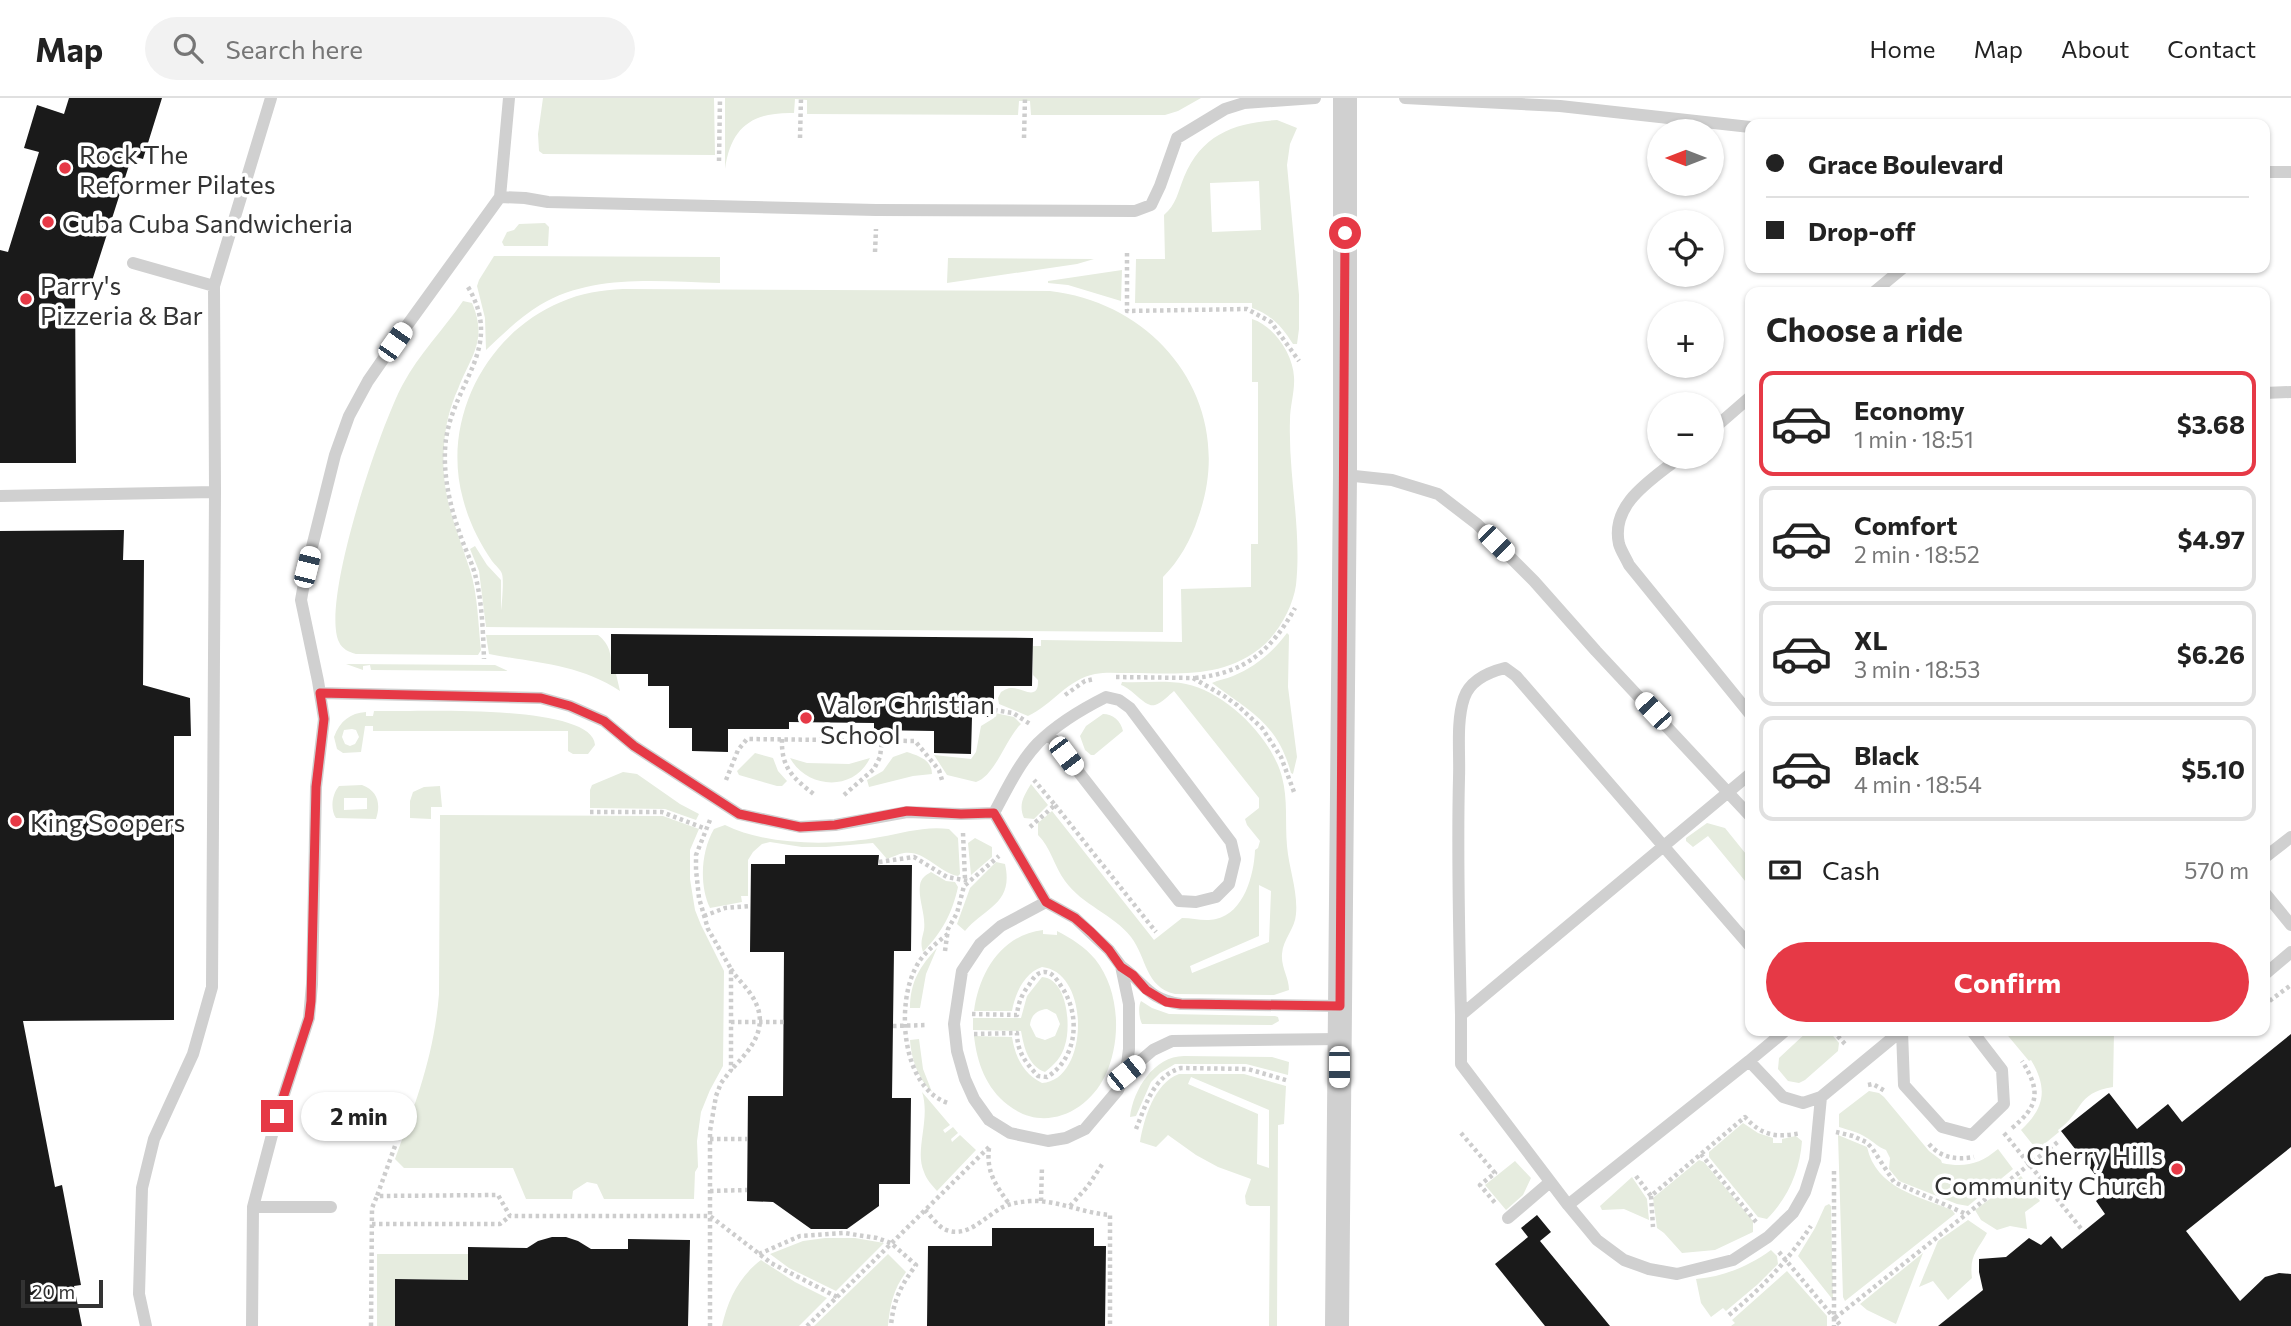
<!DOCTYPE html>
<html lang="en">
<head>
<meta charset="utf-8">
<style>
	:root { --surface:#fff; --page:#f2f2f2; --text:#222; --muted:#767676; --line:#e0e0e0; --accent:#e63946 }
	body { margin:0; font-family:Commissioner,sans-serif; background:var(--page); color:var(--text); height:100vh; display:flex; flex-direction:column; font-size:26px; white-space:nowrap }
	* { box-sizing:border-box; margin:0 }
	p { font-size:23px; color:var(--muted) }
	.icon { flex:none; width:38px; height:38px; fill:none; stroke:currentColor; stroke-width:2; stroke-linecap:round; stroke-linejoin:round }
	.map { position:relative; flex:1; overflow:hidden }
	.panel { position:absolute; left:1745px; top:189px; width:525px; height:749px; display:flex; flex-direction:column; background:var(--surface); border-radius:14px; box-shadow:0 2px 5px #0004 }
	.panel>* { flex:none }
	.hud { position:absolute; left:1745px; top:21px; width:525px; height:154px; border-radius:14px; box-shadow:0 2px 5px #0004; display:grid; align-content:center; height:154px; padding:0 21px; background:var(--surface) }
	.needle { width:46px; rotate:270deg }
	.tools { position:absolute; left:1647px; top:21px; display:grid; gap:14px }
	.tools a { display:grid; place-items:center; width:77px; height:77px; border-radius:50%; background:var(--surface); box-shadow:0 2px 5px #0004; font-size:35px }
	.scale { position:absolute; left:21px; bottom:18px; width:82px; box-sizing:border-box; padding-left:7px; border:4px solid #333; border-top:0; font-size:19px; line-height:24px; white-space:nowrap; color:#333; -webkit-text-stroke:5px #fff; paint-order:stroke }
	.end { position:absolute; width:32px; height:32px; margin:-16px; border:9px solid #e63946; background:#fff; box-shadow:0 0 0 4px #fff }
	.from { border-radius:50% }
	.bubble { position:absolute; height:49px; border-radius:24px; background:var(--surface); box-shadow:0 2px 5px #0004; font-size:23px; font-weight:700; line-height:49px; text-align:center }
	.car { position:absolute; width:21px; height:42px; margin:-21px -10px; border-radius:9px; box-shadow:0 0 5px 2px #0007; background:linear-gradient(#fff 24%,#345 0 40%,#fff 0 76%,#345 0 86%,#fff 0) }
	.hud b { display:flex; align-items:center; gap:24px; height:66px; font-size:26px }
	.hud b+b { border-top:2px solid var(--line) }
	.hud i { width:18px; height:18px; background:var(--text) }
	ul { padding:0; list-style:none }
	li { display:flex; align-items:center; gap:21px; height:105px; margin:0 14px 10px; padding:0 7px; border:4px solid var(--line); border-radius:14px }
	li div { flex:1 }
	li b { display:block; font-size:26px }
	li em { font-style:normal; font-weight:700 }
	li.on { border-color:var(--accent) }
	li>.icon { width:63px; height:63px; stroke-width:1.5 }
	h2 { padding:0 21px; font-size:32px; line-height:84px }
	.pay { display:flex; align-items:center; gap:18px; height:77px; padding:0 21px; font-size:26px }
	.pay p { margin-inline-start:auto }
	.primary-button { display:flex; gap:14px; margin-top:auto; padding:14px 21px }
	.primary-button a { flex:1; height:80px; border-radius:42px; background:var(--accent); color:#fff; font-size:28px; font-weight:700; line-height:80px; text-align:center }
	header { display:flex; align-items:center; gap:42px; box-sizing:border-box; height:98px; padding:0 35px; background:var(--surface); border-bottom:2px solid var(--line) }
	header strong { font-size:33px }
	nav { display:flex; gap:38px; margin-inline-start:auto; font-size:24px }
	.search { width:490px; height:63px; background:var(--page); display:flex; align-items:center; gap:18px; box-sizing:border-box; padding:0 24px; border-radius:38px; color:var(--muted); font-size:26px }
	.map>svg:first-child { display:block }
</style>
</head>
<body>
<header>
<strong>Map</strong>
<div class="search"><svg class="icon" aria-label="search" viewBox="0 0 24 24"><circle cx="10" cy="10" r="6"/><path d="M15 15l6 6"/></svg>Search here</div>
<nav><a>Home</a><a>Map</a><a>About</a><a>Contact</a></nav>
</header>
<div class="map">
<svg width="2291" height="1228" viewBox="0 0 2291 1228">
	<rect width="100%" height="100%" fill="#fff"/>
	<path fill="#e6ecdf" fill-rule="evenodd" d="M543 0H714L715 57 543 56 539 53 538 36Z
		M725 0H1201L1178 13 1165 17H1031L1030 3H1019L1018 17 807 16V2L795 1 794 15C752 14 731 29 725 71Z
		M1277 22 1297 30 1290 46 1287 67 1299 197V231L1297 246H1293C1282 229 1272 217 1252 210V205H1135L1136 161H1165L1164 117C1176 107 1178 94 1184 79 1202 36 1234 25 1277 22ZM1259 83 1261 132 1212 134 1210 85Z
		M545 125 549 129 548 148H504L502 144 507 134 514 132 519 126Z
		M494 158 720 159V185C660 184 594 175 540 207 520 219 503 236 486 252L485 220 477 188 479 182Z
		M948 160 1094 161 1077 166 947 185Z
		M1122 172 1121 203 1068 187 1048 185V183Z
		M623 191 1050 193C1162 206 1238 310 1198 420 1191 442 1179 463 1163 479V534L486 529 479 473 470 451 475 448 487 467 501 482V513C502 505 504 482 502 476 501 472 495 467 492 463 479 444 469 424 463 401 441 322 486 235 561 204 581 195 602 192 623 191Z
		M463 203 472 205C488 242 471 258 458 291 450 308 445 329 444 348 440 397 456 428 470 472 478 497 478 526 481 552L478 557 356 556C349 554 342 551 339 544 320 504 381 326 403 286 419 256 444 231 463 203Z
		M1252 221C1274 228 1293 256 1294 279 1295 293 1290 308 1290 322 1288 377 1302 431 1296 487 1293 508 1280 532 1264 547 1223 582 1177 575 1127 575 1116 575 1105 574 1095 576 1068 581 1052 607 1028 618L999 606 998 600 1001 594C1005 592 1007 590 1012 590 1022 590 1039 604 1038 582L1033 577V548H1041V542L1182 544 1181 491 1251 489V446H1258V284H1252Z
		M1287 535 1289 537 1288 589 1297 659 1293 676 1291 675C1277 624 1249 613 1212 585 1218 582 1226 581 1233 578 1255 569 1273 554 1287 535Z
		M486 537H598C612 548 611 559 611 575L616 576 620 593C579 566 535 565 489 556Z
		M346 566 495 567 508 573 371 572 370 567 363 568V572Z
		M1122 584C1143 585 1166 582 1186 586 1226 594 1272 640 1282 679 1288 702 1285 724 1287 748 1289 771 1298 793 1296 816 1295 831 1283 841 1282 856 1281 870 1289 879 1289 892L1274 897 1175 896C1145 889 1147 860 1131 839 1113 816 1082 807 1065 783 1054 768 1051 750 1038 737V725L1052 713 1154 842 1182 820C1194 820 1204 824 1216 821 1244 815 1254 777 1255 752L1258 750 1260 743 1247 727 1245 721 1259 710V700L1174 593C1169 597 1162 605 1155 607 1145 610 1133 591 1121 587ZM1259 787 1271 793 1269 844 1192 875 1190 868 1259 838Z
		M374 613C407 614 593 604 595 647L588 656H573L568 653V633H373V628H365L361 654 343 655 337 651 334 639C340 623 350 615 366 614V618H373ZM352 631 356 632 359 639 355 646 350 648 345 646 342 639 344 632Z
		M995 615 1014 619 1021 626C1006 640 995 678 976 684L947 677 934 657 971 661 976 654 981 628 994 620Z
		M1103 616C1113 616 1121 623 1123 633L1094 657H1091L1085 652 1080 638 1086 628Z
		M907 654C919 658 932 662 932 676L913 678 869 689 867 682 883 673 893 659Z
		M755 655 773 660 778 673 787 683 782 688H777L739 677 737 673Z
		M790 660 807 665 849 666 870 660C854 694 807 691 790 660Z
		M623 674 637 676 680 706 699 716 696 722 665 711 590 710V692L592 687Z
		M1031 686 1048 707 1034 721 1024 720C1018 706 1024 698 1031 686Z
		M362 687C378 693 381 706 376 721L336 720C330 711 332 696 339 688ZM344 700H367V711L344 712Z
		M440 688 442 709H431V721L410 720V703L413 694 424 689Z
		M440 717 663 718 699 731 690 752V781L695 812 701 827 724 873 723 968 710 992 701 1014 697 1043 698 1069 695 1074 694 1101H604L597 1086 587 1084 573 1093 572 1101H526L513 1070H404L395 1061C416 1004 434 958 439 896Z
		M1707 725 1725 730 1750 761V789L1708 738 1693 749 1686 743V740Z
		M725 727C767 748 834 748 880 739 904 735 924 728 949 731L958 740 960 776 958 778C938 774 925 752 904 755 898 756 893 759 887 761L873 745 826 749H802L770 744 762 746 753 754 748 762V798H741L742 804 710 810C699 787 701 753 714 731Z
		M975 740 992 749V759L971 777 968 745Z
		M996 764 1005 766C1014 806 985 809 965 833L957 826 970 790Z
		M931 774 946 783 955 784 958 789C952 816 942 834 923 854 920 845 922 841 924 832 926 816 918 802 920 787 921 780 926 777 931 774Z
		M1043 832V836L1057 837V833C1071 840 1085 849 1095 861 1120 892 1122 943 1105 978 1087 1015 1043 1035 1008 1007 986 990 977 965 974 938L1012 939C1015 958 1023 976 1042 985 1089 982 1091 874 1042 869 1024 875 1015 896 1012 913H974C979 875 1001 837 1043 832Z
		M937 850 926 876 920 910H910C910 884 920 868 937 850Z
		M1042 879C1068 881 1071 929 1065 947 1062 959 1054 967 1045 974 1028 968 1024 949 1021 933L973 932V920H1021L1027 898ZM1047 911 1056 916 1060 926 1055 938 1045 942 1036 939 1030 927C1031 917 1037 912 1047 911Z
		M1141 903 1152 910 1169 916 1275 918 1278 919 1279 923 1272 927 1142 926C1139 920 1138 909 1141 903Z
		M1808 933H1829L1839 945 1838 953 1805 982 1799 985 1788 983 1778 971 1779 960Z
		M2004 933H2114L2113 989C2075 995 2083 1015 2058 1032L2059 1034 2037 1052 2021 1032C2045 1010 2048 990 2031 962L2029 963Z
		M919 941 923 971 932 994C918 981 911 960 910 942Z
		M1184 958 1272 959 1289 964 1288 977 1246 966H1175L1160 975 1151 984 1136 1018 1130 1019C1133 992 1154 958 1184 958Z
		M1179 976H1244L1286 988 1284 1026 1278 1027 1277 1228H1269L1270 1108H1250L1246 1106 1245 1098 1251 1081 1218 1069 1196 1057 1168 1037 1156 1049 1140 1044C1144 1021 1154 985 1179 976ZM1191 979 1269 1012V1070L1257 1066 1258 1016 1188 986Z
		M1869 993 1879 995 1884 999 1929 1053 1941 1062 1942 1065C1965 1070 1980 1066 1998 1051L2013 1071 1968 1108 1957 1106 1899 1083 1889 1071 1890 1060 1886 1052C1878 1049 1874 1044 1867 1040 1859 1034 1848 1032 1839 1029V1016Z
		M922 994 950 1027 943 1032 945 1035 953 1029 958 1035 951 1041 952 1044 960 1037 976 1052 937 1093C932 1087 926 1081 924 1074 914 1052 931 1021 922 994Z
		M1743 1025 1758 1035 1773 1040V1045H1782V1041L1796 1038 1802 1043C1800 1072 1788 1100 1767 1121L1758 1119 1709 1059V1054Z
		M1838 1037 1867 1049C1876 1090 1918 1098 1952 1112L1955 1116 1845 1203 1843 1199Z
		M1699 1062 1704 1064 1753 1123V1134L1715 1152 1682 1155 1664 1135 1657 1130 1653 1100Z
		M1515 1063 1531 1080 1523 1097 1506 1112 1485 1087Z
		M2021 1078 2040 1103 2025 1114 2027 1131 2010 1128 1997 1132 1981 1122 1975 1112Z
		M1632 1079 1647 1101 1649 1122 1624 1111 1602 1112 1600 1108Z
		M1829 1106 1831 1108 1833 1202 1798 1158 1815 1130 1825 1108Z
		M1968 1122 1987 1135C1978 1152 1969 1157 1972 1180L1948 1202 1933 1183 1919 1189 1938 1143Z
		M825 1140H855L884 1145 836 1193 789 1170 770 1156 803 1143Z
		M1771 1152 1777 1158 1778 1166 1758 1186 1726 1213 1723 1210 1711 1219 1701 1205 1696 1181C1723 1179 1749 1168 1771 1152Z
		M1923 1155 1896 1226 1867 1212 1860 1206Z
		M377 1156H468V1182L395 1181V1228H377Z
		M888 1156 906 1174C893 1192 890 1207 888 1228H814Z
		M761 1162 795 1184 827 1200 799 1228H722C728 1201 739 1179 761 1162Z
		M1787 1173 1827 1218V1228H1731L1735 1225 1732 1222Z"/>
	<path fill="#1a1a1a" d="M69 0H162L143 61 132 58 91 186 75 181 76 365H0V152L8 154 39 54 24 50 37 7 64 16Z
		M124 432 123 462H144L143 587 190 600 191 638H174V922L23 923 55 1089 62 1087 81 1187 74 1188 82 1228H0V433Z
		M611 536 1033 540 1032 588H994V619H972L971 656 934 655V633L874 632V625L789 624V631H728V654L692 653V630H669V588H648V576H611Z
		M785 757H879L878 767H912L911 853H894L892 1000H911L910 1086H879V1108L847 1131H811L773 1104 747 1103 748 998H783L784 854H750L751 766H785Z
		M2291 936V1049L2186 1133 2240 1203 2265 1179 2279 1175 2291 1176V1228H1938L1983 1192 1979 1174V1161L2006 1159 2029 1140 2041 1147 2051 1138 2062 1151 2105 1116 2096 1103 2108 1093 2061 1033 2109 995 2137 1031 2168 1006 2182 1024Z
		M1537 1117 1551 1134 1540 1143 1610 1228H1545L1495 1166 1528 1139 1521 1130Z
		M992 1130H1094V1148H1106L1105 1228H927L928 1148H992Z
		M552 1139H566L578 1143 591 1151H628V1141L690 1142 688 1228H395V1181L468 1182V1149L527 1150 538 1143Z"/>
	<g fill="none" stroke-linecap="round" stroke-linejoin="round">
		<path stroke="#cdcdcd" stroke-width="4.5" stroke-dasharray="3.5 3.5" stroke-linecap="butt" d="M800 40 801 0
			M1024 40 1025 0
			M719 63 720 0
			M875 154 876 131
			M1127 155V213L1247 211 1271 224 1299 263
			M468 189C504 250 455 282 446 341 442 372 449 406 460 436 464 449 471 462 475 476 482 503 483 533 484 561
			M1116 579 1193 580 1224 598 1237 607 1262 630 1281 659 1294 694
			M1195 580C1245 575 1271 553 1295 510
			M1065 597 1085 583 1094 581
			M994 612 1013 615 1030 626 1031 625
			M782 641C781 670 793 680 815 697
			M726 682 738 652 747 641 915 643 939 672 942 682
			M844 697 874 671 880 659 882 642
			M1055 707 1156 834
			M590 714H662L706 731
			M710 722 696 757V772L699 800 708 831 731 871V972L721 985 716 998 710 1033V1228
			M1030 729 1055 707 1034 682
			M963 735 965 781
			M879 764 914 759 947 779 969 783
			M704 818 725 810 750 808
			M948 836C935 846 922 856 915 871 896 909 902 990 948 1005
			M945 853 948 831 957 815 964 788 999 758
			M731 871C737 881 746 888 752 898 771 928 752 950 732 971
			M2264 907 2291 887
			M972 916 1017 917C1018 905 1022 896 1029 887 1032 882 1035 877 1040 875 1050 871 1056 880 1061 888 1081 916 1078 960 1047 979L1038 978C1026 965 1017 954 1017 935L974 936
			M731 924H784
			M893 928 928 927
			M1833 933 1845 946
			M1868 987 1873 986 1885 993
			M2012 1030C2039 1008 2041 993 2022 963
			M1136 1031C1146 1007 1153 978 1181 970L1248 971 1289 983
			M1836 1034 1853 1038 1866 1044 1872 1050 1894 1084 1966 1116
			M1461 1035 1495 1075 1480 1087 1496 1106
			M2004 1035 2083 1133
			M710 1041H747
			M1929 1046C1941 1060 1956 1062 1974 1059
			M395 1048 377 1098 498 1097 510 1118H710L771 1165 837 1199 807 1228
			M989 1050C986 1074 996 1088 1010 1107
			M1701 1056 1756 1124
			M1834 1073V1228
			M1636 1078 1651 1098 1745 1019C1762 1038 1776 1040 1801 1035
			M710 1093 747 1092
			M1651 1098 1653 1129
			M1041 1103 1042 1068
			M1070 1108 1088 1088 1103 1065
			M925 1112C931 1118 937 1127 944 1131 967 1142 985 1118 1003 1109 1012 1105 1020 1104 1030 1103 1058 1102 1082 1115 1110 1117V1228
			M372 1126H500L510 1118
			M1779 1154 1841 1228
			M759 1156 800 1138 844 1135 877 1140 891 1145 916 1167C901 1187 893 1203 891 1228
			M837 1199 989 1049
			M1729 1217C1763 1189 1786 1165 1811 1128
			M1835 1220 2059 1043
			M371 1228 372 1110 377 1098"/>
		<path stroke="#d0d0d0" stroke-width="12" d="M1405 0 1560 8 1750 29
			M2264 74H2291
			M500 99 525 100 548 104 876 112 1135 113 1151 107 1160 88 1177 40 1225 11 1244 5 1315 0
			M133 165 214 188
			M1874 194 1903 170
			M2264 295 2291 294
			M1712 332 1750 299
			M1680 359C1653 381 1610 405 1619 446 1621 453 1626 460 1629 467L1750 616
			M1345 377 1392 382 1438 396 1477 426 1534 483 1596 553 1750 718
			M0 398 215 394
			M320 595 541 600 570 608 604 623 634 648 739 716 800 729 835 727 907 714 961 716 994 715C1007 691 1019 665 1038 645 1057 626 1082 611 1106 599L1119 602 1130 610 1231 744 1235 761 1229 786 1216 799 1196 804 1179 803 1049 636
			M1750 676 1461 917V966L1568 1107 1749 963 1783 999 1803 1005 1821 999 1901 933
			M994 715 1046 804 1075 820 1109 852 1121 868 1129 906V951L1126 975 1118 992 1085 1031 1066 1040 1048 1043 1010 1035 989 1022 974 1001 965 981 957 953 954 926 962 873 980 846 1001 828 1046 804
			M2264 760 2291 739
			M2264 794 2291 827
			M1121 868C1146 886 1147 901 1181 906L1340 908
			M2264 877 2291 854
			M1461 917C1459 838 1457 759 1459 680 1460 655 1456 624 1464 600 1470 582 1489 574 1505 570L1516 578 1750 848
			M1902 933 1904 987 1942 1029 1972 1037 2004 1006 2002 972 1972 933
			M1749 963 1785 933
			M1126 975 1153 952 1172 943 1340 941
			M1568 1107 1597 1142 1624 1162 1649 1171 1677 1176 1733 1162 1768 1139 1793 1115 1805 1094 1815 1062 1821 999
			M253 1109H331
			M1508 1120 1550 1084
			M146 1228 139 1196 142 1090 154 1041 193 956 212 889 215 394 214 188 271 0
			M252 1228 253 1109 277 1018 309 920 312 886 316 689 324 621 318 583 301 502 307 469 335 357 349 318 368 283 395 244 500 99 509 0"/>
		<path stroke="#d0d0d0" stroke-width="24" d="M1337 1228 1345 377V0"/>
	</g>
	<g fill="none" stroke-linecap="round" stroke-linejoin="round">
		<path stroke="#e63946" stroke-width="9" d="M277 1018 309 920 311 903 316 689 324 621 320 595 541 600 570 608 604 623 634 648 739 716 800 729 835 727 907 713 961 716 994 715 1046 804 1075 820 1091 834 1109 852 1121 869 1133 877 1146 892 1166 904 1181 906 1340 908 1345 135"/>
	</g>
	<g fill="#e63946" stroke="#fff" stroke-width="2.5">
		<circle cx="65" cy="70" r="7"/>
		<circle cx="48" cy="124" r="7"/>
		<circle cx="26" cy="201" r="7"/>
		<circle cx="806" cy="620" r="7"/>
		<circle cx="16" cy="723" r="7"/>
		<circle cx="2177" cy="1071" r="7"/>
	</g>
	<g text-anchor="middle" dominant-baseline="central" stroke-width="7" stroke-linejoin="round" paint-order="stroke">
		<g font-size="26" fill="#333" stroke="#fff" text-anchor="start">
			<text x="79" y="55">Rock The<tspan x="79" dy="30">Reformer Pilates</tspan></text>
			<text x="62" y="124">Cuba Cuba Sandwicheria</text>
			<text x="40" y="186">Parry's<tspan x="40" dy="30">Pizzeria &amp; Bar</tspan></text>
			<text x="820" y="605">Valor Christian<tspan x="820" dy="30">School</tspan></text>
			<text x="30" y="723">King Soopers</text>
			<text x="2163" y="1056" text-anchor="end">Cherry Hills<tspan x="2163" dy="30">Community Church</tspan></text>
		</g>
	</g>
</svg>
<div class="tools">
<a><svg class="needle" viewBox="-14 -14 28 28"><path d="M0-13l5 13h-10z" fill="#e53935"/><path d="M0 13l5-13h-10z" fill="#767676"/></svg></a>
<a><svg class="icon" aria-label="locate" viewBox="0 0 24 24"><circle cx="12" cy="12" r="6"/><path d="M12 2v4M12 18v4M2 12h4M18 12h4"/></svg></a>
<a>+</a>
<a>−</a>
</div>
<div class="scale">20 m</div>
<i class="end from" style="left:1345px;top:135px"></i>
<i class="end" style="left:277px;top:1018px"></i>
<div class="bubble" style="left:301px;top:994px;width:116px">2 min</div>
<i class="car" style="left:395px;top:244px;rotate:35deg"></i>
<i class="car" style="left:1496px;top:445px;rotate:135deg"></i>
<i class="car" style="left:307px;top:469px;rotate:14deg"></i>
<i class="car" style="left:1653px;top:613px;rotate:317deg"></i>
<i class="car" style="left:1066px;top:658px;rotate:143deg"></i>
<i class="car" style="left:1339px;top:969px;rotate:180deg"></i>
<i class="car" style="left:1126px;top:975px;rotate:51deg"></i>
<div class="hud">
<b><i class="from"></i>Grace Boulevard</b>
<b><i></i>Drop-off</b>
</div>
<section class="panel">
<h2>Choose a ride</h2>
<ul>
<li class="on"><svg class="icon" aria-label="car" viewBox="0 0 24 24"><path d="M5 17H2v-5l4-1 3-4h7l3 4 3 1v5h-3M9 17h6M6 11h13"/><circle cx="7" cy="17" r="2"/><circle cx="17" cy="17" r="2"/></svg><div><b>Economy</b><p>1 min · 18:51</p></div><em>$3.68</em></li>
<li><svg class="icon" aria-label="car" viewBox="0 0 24 24"><path d="M5 17H2v-5l4-1 3-4h7l3 4 3 1v5h-3M9 17h6M6 11h13"/><circle cx="7" cy="17" r="2"/><circle cx="17" cy="17" r="2"/></svg><div><b>Comfort</b><p>2 min · 18:52</p></div><em>$4.97</em></li>
<li><svg class="icon" aria-label="car" viewBox="0 0 24 24"><path d="M5 17H2v-5l4-1 3-4h7l3 4 3 1v5h-3M9 17h6M6 11h13"/><circle cx="7" cy="17" r="2"/><circle cx="17" cy="17" r="2"/></svg><div><b>XL</b><p>3 min · 18:53</p></div><em>$6.26</em></li>
<li><svg class="icon" aria-label="car" viewBox="0 0 24 24"><path d="M5 17H2v-5l4-1 3-4h7l3 4 3 1v5h-3M9 17h6M6 11h13"/><circle cx="7" cy="17" r="2"/><circle cx="17" cy="17" r="2"/></svg><div><b>Black</b><p>4 min · 18:54</p></div><em>$5.10</em></li>
</ul>
<div class="pay"><svg class="icon" aria-label="cash" viewBox="0 0 24 24"><path d="M3 7h18v10H3z"/><circle cx="12" cy="12" r="2"/></svg>Cash<p>570 m</p></div>
<div class="primary-button"><a>Confirm</a></div>
</section>
</div>
</body>
</html>
